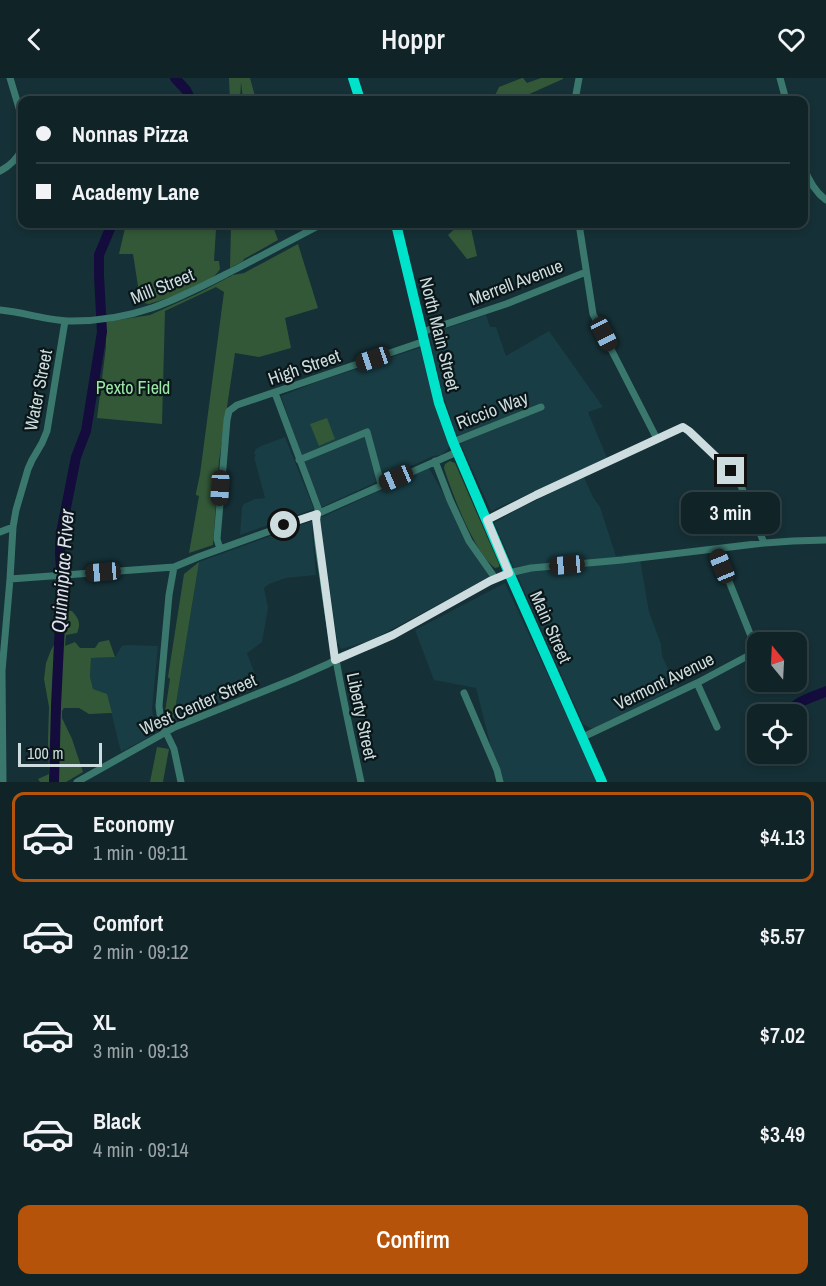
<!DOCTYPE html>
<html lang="en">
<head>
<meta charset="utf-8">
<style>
	:root { --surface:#102428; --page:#1e3034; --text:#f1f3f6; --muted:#9ca4a8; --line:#304145; --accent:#b45309 }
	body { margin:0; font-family:"Archivo Narrow",sans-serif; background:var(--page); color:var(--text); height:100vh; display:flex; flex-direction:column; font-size:22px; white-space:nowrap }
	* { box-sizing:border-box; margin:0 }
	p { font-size:20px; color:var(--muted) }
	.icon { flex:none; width:33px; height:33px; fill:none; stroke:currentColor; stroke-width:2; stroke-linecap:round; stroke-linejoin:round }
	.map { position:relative; height:704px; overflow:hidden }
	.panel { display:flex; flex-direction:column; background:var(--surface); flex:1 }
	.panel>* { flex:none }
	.hud { position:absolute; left:18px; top:18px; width:790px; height:132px; border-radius:12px; box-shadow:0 3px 9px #0003,0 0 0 2px var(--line); display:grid; align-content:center; height:132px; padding:0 18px; background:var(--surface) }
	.needle { width:39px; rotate:342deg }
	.controls { position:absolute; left:747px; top:554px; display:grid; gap:12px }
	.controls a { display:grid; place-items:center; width:60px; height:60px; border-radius:12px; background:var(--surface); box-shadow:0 3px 9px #0003,0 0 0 2px var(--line); font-size:30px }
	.scale { position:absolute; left:18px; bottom:15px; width:84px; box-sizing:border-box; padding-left:6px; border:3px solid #ccdcdf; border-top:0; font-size:16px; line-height:21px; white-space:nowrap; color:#ccdcdf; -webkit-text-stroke:4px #0a1618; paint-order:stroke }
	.end { position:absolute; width:27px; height:27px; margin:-14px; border:8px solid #ccdcdf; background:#111; box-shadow:0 0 0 3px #111 }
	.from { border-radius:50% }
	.bubble { position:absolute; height:42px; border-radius:12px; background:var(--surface); box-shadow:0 3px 9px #0003,0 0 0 2px var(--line); font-size:20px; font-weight:600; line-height:42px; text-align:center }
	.car { position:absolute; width:18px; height:36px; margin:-18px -9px; border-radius:8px; box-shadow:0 0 4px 2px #0007; background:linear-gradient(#222 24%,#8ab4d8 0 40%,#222 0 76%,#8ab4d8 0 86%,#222 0) }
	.hud b { display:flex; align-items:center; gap:21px; height:57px; font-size:22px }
	.hud b+b { border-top:2px solid var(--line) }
	.hud i { width:15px; height:15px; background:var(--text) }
	ul { padding:10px 0 0; list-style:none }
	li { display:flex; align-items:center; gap:18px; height:90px; margin:0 12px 9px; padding:0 6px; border:3px solid transparent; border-radius:12px }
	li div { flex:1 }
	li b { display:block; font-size:22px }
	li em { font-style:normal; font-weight:600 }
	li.current { border-color:var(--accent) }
	li>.icon { width:54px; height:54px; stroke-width:1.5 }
	.cta { display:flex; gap:12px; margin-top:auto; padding:12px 18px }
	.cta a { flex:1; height:69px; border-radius:12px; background:var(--accent); color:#fff; font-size:24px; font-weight:600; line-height:69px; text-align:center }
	header { display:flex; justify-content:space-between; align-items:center; height:78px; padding:0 18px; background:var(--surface); font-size:27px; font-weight:600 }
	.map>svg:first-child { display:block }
</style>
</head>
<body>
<header><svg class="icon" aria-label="back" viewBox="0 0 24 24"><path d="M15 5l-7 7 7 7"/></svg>Hoppr<svg class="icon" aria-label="heart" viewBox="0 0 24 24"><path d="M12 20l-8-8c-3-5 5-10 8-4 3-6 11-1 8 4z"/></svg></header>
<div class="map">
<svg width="826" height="704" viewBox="0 0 826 704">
	<rect width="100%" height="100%" fill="#153036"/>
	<path fill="#183d44" d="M486 237 490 249H496L506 278 549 253 603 329 588 334 607 380 491 433 456 356 441 310 429 256Z
		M422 269 449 367 448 371 441 377 433 378 322 429 304 386 281 318 317 304Z
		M285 359 314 431 240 457 242 429 244 426 255 421 265 420 254 379 256 378 254 375 256 371 261 368Z
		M429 390 490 499 370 563 341 571 337 563 320 440Z
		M584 399 593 419 600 429 616 478 639 475 649 534 661 566 662 578 677 609 597 650H590L583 646 580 639 494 445 520 430Z
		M312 443 314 447 312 453 316 497 286 500 269 506 264 510 268 530 262 564 247 575 257 602 255 603 257 610 173 644 199 484Z
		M505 505 598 704H500L476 610 434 602 415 552Z
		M128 567 158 568 152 631 154 642 157 652 156 655 121 674 107 617 93 611 90 599 91 580 115 579 122 568Z"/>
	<path fill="#335838" d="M229 0H250L256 22H243L241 4 240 22H230Z
		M522 0H523L527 5 541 0H563V1L516 22H493L499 9Z
		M138 146H228V150L216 151 214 183H219L220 191C210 208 168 220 149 226L144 225 140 221 133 176H119L125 150Z
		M231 146H272L278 162 244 181 243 183 230 190Z
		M460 146H470L477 178 467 181 448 157Z
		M298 166 318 230 285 240 291 270 259 279 235 275 219 383 213 467 189 475 199 418 196 417V415L200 396 224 214 216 209 165 233 162 346 97 340 106 269V244L150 237 197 216 233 197 244 195Z
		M327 340 335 361 319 368 310 346Z
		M450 383 455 385 499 486V489L495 490C474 474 452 415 444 390L445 386Z
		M199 484 173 644 166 640 165 634 170 601 168 599 184 496Z
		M66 502 64 532 72 533C79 541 81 545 77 555L66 557 65 568 75 564 80 570H95L99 564 109 562 115 579 91 580 90 599 93 611 107 616 112 635 89 636 79 630H64L62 633V640L72 661 83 694 66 704H40L38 701 49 696 48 663 49 629 44 601 46 585 51 572 57 562V503Z
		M157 669 169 671 163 704H150Z"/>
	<path fill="#130c3d" d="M826 608V619L793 632 791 631C790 630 789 628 790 627 791 620 819 611 826 608Z"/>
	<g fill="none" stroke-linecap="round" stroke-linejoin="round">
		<path stroke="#130c3d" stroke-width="10" d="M175 0 186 12 191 22
			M54 704 56 628 62 504 60 476 61 455 76 379 86 353 102 254 99 198V177L112 146"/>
		<path stroke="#3a786e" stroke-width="7" d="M10 0 22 40
			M780 0 786 22
			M575 22 579 0
			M804 90C809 103 815 114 826 122
			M0 93C10 88 17 81 22 71
			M579 146 593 236 657 361
			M0 232C24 234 48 243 72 243 139 243 179 220 236 191 265 176 293 161 322 146
			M422 254 506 226 586 194
			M275 315 318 430C314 456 321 483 324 508 333 574 347 639 361 704
			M453 364 541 329
			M299 382 367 354 381 406
			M435 383 450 422 469 463 495 500
			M487 442 536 417 683 349 689 353 731 393 741 408 764 465
			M0 454 13 449
			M220 471 217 461 227 342 229 333 237 327 425 263
			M174 489 169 517 159 628 161 644 174 671 181 704
			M10 501 174 489 198 479 317 436 457 374
			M697 605 717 649
			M464 615 497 692 500 704
			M583 659 697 605 757 573 716 471
			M3 704 2 593 10 501 13 449 16 432 28 391 32 382 42 365 47 353 65 243
			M77 704 175 649 294 601 328 586 344 577 372 567 393 557 490 503 509 495 531 490 622 482 764 465 793 463 826 462"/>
		<path stroke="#00e3cb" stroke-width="10" d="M353 0 360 22
			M396 146 439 325 453 364 509 495 602 704"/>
	</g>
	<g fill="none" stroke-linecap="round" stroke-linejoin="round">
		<path stroke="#ccdcdf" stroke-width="8" d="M284 447 317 436 316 441 335 582 393 557 490 503 509 495 487 442 536 417 683 349 689 353 731 393"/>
	</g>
	<g text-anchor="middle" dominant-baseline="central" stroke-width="4.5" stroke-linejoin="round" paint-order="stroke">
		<g font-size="18" fill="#ccdcdf" stroke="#0a1618">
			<text transform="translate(516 204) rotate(-21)">Merrell Avenue</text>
			<text transform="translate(162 208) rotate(-22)">Mill Street</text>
			<text transform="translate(440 256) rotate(76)">North Main Street</text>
			<text transform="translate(304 289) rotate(-19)">High Street</text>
			<text transform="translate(38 312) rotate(-79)">Water Street</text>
			<text transform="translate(492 332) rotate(-21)">Riccio Way</text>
			<text transform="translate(551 549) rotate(66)">Main Street</text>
			<text transform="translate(664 603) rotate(-26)">Vermont Avenue</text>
			<text transform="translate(198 626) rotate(-24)">West Center Street</text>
			<text transform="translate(362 638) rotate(78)">Liberty Street</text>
		</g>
		<g font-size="18" fill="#9be7a5" stroke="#0a1618">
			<text x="133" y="309">Pexto Field</text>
		</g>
		<g font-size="20" font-style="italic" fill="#dfe1f3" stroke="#0a1618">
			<text transform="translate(62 493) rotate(-86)">Quinnipiac River</text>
		</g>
	</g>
</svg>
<div class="controls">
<a><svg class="needle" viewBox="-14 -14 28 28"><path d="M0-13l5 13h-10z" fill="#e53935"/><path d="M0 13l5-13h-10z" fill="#9ca4a8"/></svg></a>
<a><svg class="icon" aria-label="locate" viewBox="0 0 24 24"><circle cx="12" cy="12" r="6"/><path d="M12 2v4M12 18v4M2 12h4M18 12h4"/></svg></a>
</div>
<div class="scale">100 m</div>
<i class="end from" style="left:284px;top:447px"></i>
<i class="end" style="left:731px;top:393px"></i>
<div class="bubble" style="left:681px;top:414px;width:99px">3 min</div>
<i class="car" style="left:604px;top:256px;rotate:153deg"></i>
<i class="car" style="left:373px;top:281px;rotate:251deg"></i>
<i class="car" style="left:396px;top:400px;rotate:247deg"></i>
<i class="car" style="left:220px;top:410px;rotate:183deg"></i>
<i class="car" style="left:567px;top:487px;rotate:265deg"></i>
<i class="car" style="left:722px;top:488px;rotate:338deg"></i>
<i class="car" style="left:103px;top:494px;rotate:265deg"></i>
<div class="hud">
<b><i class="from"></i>Nonnas Pizza</b>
<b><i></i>Academy Lane</b>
</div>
</div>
<section class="panel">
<ul>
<li class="current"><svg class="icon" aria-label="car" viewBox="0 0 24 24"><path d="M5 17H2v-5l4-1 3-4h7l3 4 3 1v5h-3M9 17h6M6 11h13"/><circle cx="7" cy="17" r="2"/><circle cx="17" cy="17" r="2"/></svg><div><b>Economy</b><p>1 min · 09:11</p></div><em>$4.13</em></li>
<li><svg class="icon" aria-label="car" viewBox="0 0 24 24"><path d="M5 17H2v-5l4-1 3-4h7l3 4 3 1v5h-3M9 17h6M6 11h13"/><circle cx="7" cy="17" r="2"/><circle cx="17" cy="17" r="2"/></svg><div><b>Comfort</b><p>2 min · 09:12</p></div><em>$5.57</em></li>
<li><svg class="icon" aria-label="car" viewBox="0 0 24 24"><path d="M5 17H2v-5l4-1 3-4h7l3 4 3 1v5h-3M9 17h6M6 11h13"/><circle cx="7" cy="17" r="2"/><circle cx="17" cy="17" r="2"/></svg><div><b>XL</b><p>3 min · 09:13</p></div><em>$7.02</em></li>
<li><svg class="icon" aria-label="car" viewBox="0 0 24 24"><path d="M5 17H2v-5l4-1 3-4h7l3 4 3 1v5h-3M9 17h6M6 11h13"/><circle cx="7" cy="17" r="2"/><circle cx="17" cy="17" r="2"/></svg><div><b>Black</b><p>4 min · 09:14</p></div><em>$3.49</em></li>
</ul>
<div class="cta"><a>Confirm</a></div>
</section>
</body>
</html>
